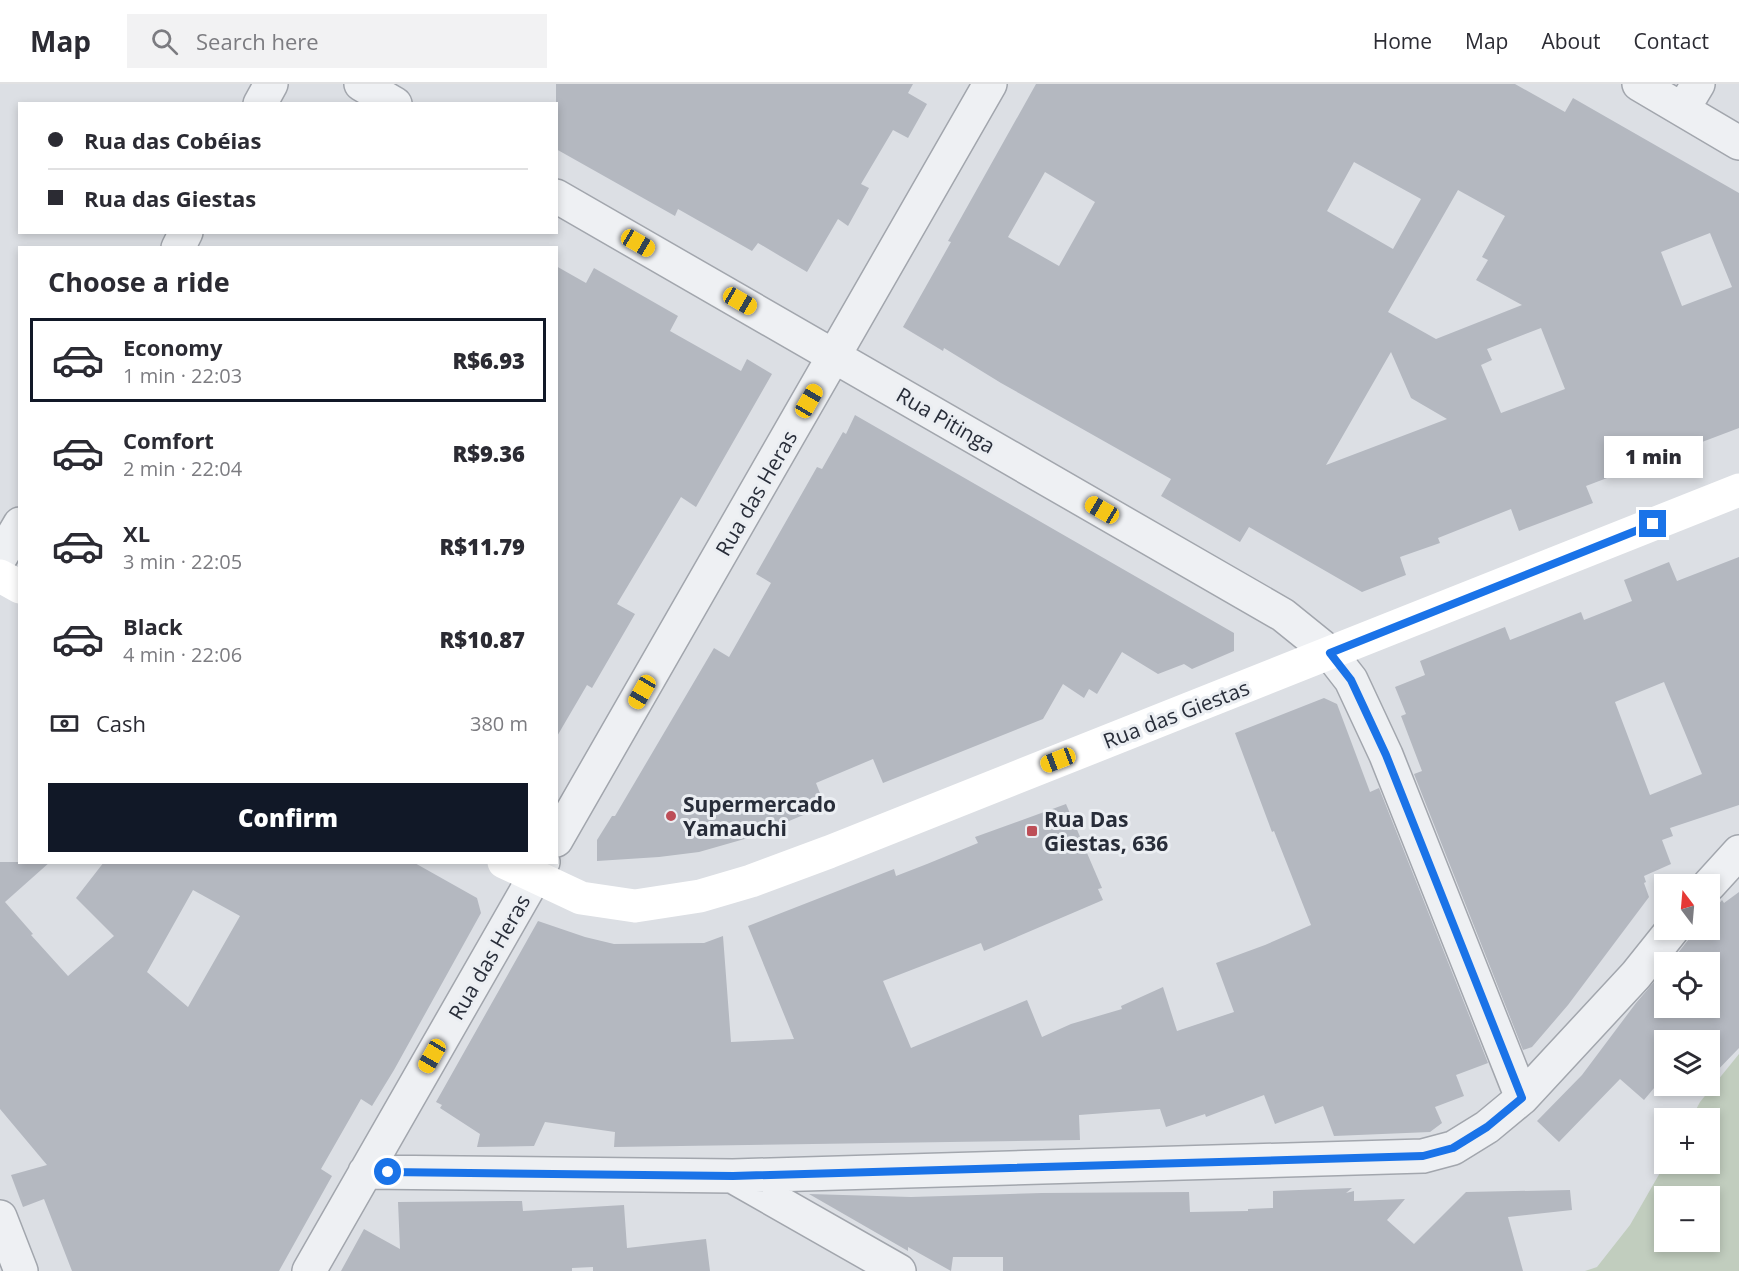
<!DOCTYPE html>
<html lang="en">
<head>
<meta charset="utf-8">
<style>
	:root { --surface:#fff; --page:#f2f2f3; --text:#2b2b33; --muted:#7c7c81; --line:#e1e1e2; --accent:#111827 }
	body { margin:0; font-family:"Open Sans",sans-serif; background:var(--page); color:var(--text); height:100vh; display:flex; flex-direction:column; font-size:22px; white-space:nowrap }
	* { box-sizing:border-box; margin:0 }
	p { font-size:20px; color:var(--muted) }
	.icon { flex:none; width:33px; height:33px; fill:none; stroke:currentColor; stroke-width:2; stroke-linecap:round; stroke-linejoin:round }
	.map { position:relative; flex:1; overflow:hidden }
	.drawer { position:absolute; left:18px; top:162px; width:540px; height:618px; display:flex; flex-direction:column; background:var(--surface); border-radius:0px; box-shadow:0 3px 9px #0003 }
	.drawer>* { flex:none }
	.hud { position:absolute; left:18px; top:18px; width:540px; height:132px; border-radius:0px; box-shadow:0 3px 9px #0003; display:grid; align-content:center; height:132px; padding:0 30px; background:var(--surface) }
	.needle { width:39px; rotate:344deg }
	.fabs { position:absolute; left:1654px; top:790px; display:grid; gap:12px }
	.fabs a { display:grid; place-items:center; width:66px; height:66px; border-radius:0px; background:var(--surface); box-shadow:0 3px 9px #0003; font-size:30px }
	.end { position:absolute; width:27px; height:27px; margin:-14px; border:8px solid #1a73e8; background:#fff; box-shadow:0 0 0 3px #fff }
	.from { border-radius:50% }
	.bubble { position:absolute; height:42px; border-radius:0px; background:var(--surface); box-shadow:0 3px 9px #0003; font-size:20px; font-weight:800; line-height:42px; text-align:center }
	.car { position:absolute; width:18px; height:36px; margin:-18px -9px; border-radius:8px; box-shadow:0 0 4px 2px #0007; background:linear-gradient(#f5c518 24%,#345 0 40%,#f5c518 0 76%,#345 0 86%,#f5c518 0) }
	.hud b { display:flex; align-items:center; gap:21px; height:57px; font-size:22px }
	.hud b+b { border-top:2px solid var(--line) }
	.hud i { width:15px; height:15px; background:var(--text) }
	ul { padding:0; list-style:none }
	li { display:flex; align-items:center; gap:18px; height:84px; margin:0 12px 9px; padding:0 18px; border:3px solid transparent; border-radius:0px }
	li div { flex:1 }
	li b { display:block; font-size:22px }
	li em { font-style:normal; font-weight:800 }
	li.selected { border-color:var(--accent) }
	li>.icon { width:54px; height:54px; stroke-width:1.5 }
	h2 { padding:0 30px; font-size:27px; line-height:72px }
	.pay { display:flex; align-items:center; gap:15px; height:66px; padding:0 30px; font-size:22px }
	.pay p { margin-inline-start:auto }
	.button { display:flex; gap:12px; margin-top:auto; padding:12px 30px }
	.button a { flex:1; height:69px; border-radius:0px; background:var(--accent); color:#fff; font-size:24px; font-weight:800; line-height:69px; text-align:center }
	header { display:flex; align-items:center; gap:36px; box-sizing:border-box; height:84px; padding:0 30px; background:var(--surface); border-bottom:2px solid var(--line) }
	header strong { font-size:28px }
	nav { display:flex; gap:33px; margin-inline-start:auto; font-size:21px }
	.search { width:420px; height:54px; background:var(--page); display:flex; align-items:center; gap:15px; box-sizing:border-box; padding:0 21px; border-radius:0px; color:var(--muted); font-size:22px }
	.map>svg:first-child { display:block }
</style>
</head>
<body>
<header>
<strong>Map</strong>
<div class="search"><svg class="icon" aria-label="search" viewBox="0 0 24 24"><circle cx="10" cy="10" r="6"/><path d="M15 15l6 6"/></svg>Search here</div>
<nav><a>Home</a><a>Map</a><a>About</a><a>Contact</a></nav>
</header>
<div class="map">
<svg width="1739" height="1187" viewBox="0 0 1739 1187">
	<rect width="100%" height="100%" fill="#dcdfe4"/>
	<path fill="#c1cdbe" fill-rule="evenodd" d="M1739 970V1187H1585L1597 1183 1630 1141 1665 1080H1710V1035H1691L1700 1018ZM1665 1113H1710V1158H1665Z"/>
	<path fill="#b4b8c0" fill-rule="evenodd" d="M556 0H913L908 9 927 20 908 54 893 46 861 100 869 104 848 142 838 135 807 188 758 159 752 167 678 125 675 132 556 65Z
		M1036 0H1515L1565 28 1573 14 1739 109V344L1586 402 1593 419 1519 447 1511 425 1438 454 1440 459 1400 473 1406 491 1362 508 1249 443 1240 458 1161 412 1171 395 1001 299 944 264 943 267 903 243 951 158 948 157ZM1354 78 1421 115 1393 165 1327 127ZM1045 88 1095 118 1059 182 1008 153ZM1458 106 1505 132 1482 173 1488 176 1476 196 1522 221 1436 255 1388 228ZM1710 149 1732 203 1682 222 1661 168ZM1541 244 1565 305 1501 329 1481 281 1492 276 1487 265ZM1391 268 1411 314 1447 335 1326 381Z
		M556 182 586 199 594 184 678 232 670 247 741 287 747 275 772 290 696 423 681 413 617 520 635 530 592 604 587 601 556 654Z
		M855 331 1234 549V567L1192 585 1184 580 1158 590 1122 568 1097 610 1089 605 1084 614 1063 600 1043 635 883 699 873 675 816 699 825 722 748 754 699 768 659 773 597 777V756L612 732H615L714 564 729 573 771 499 756 490 817 383 822 385 843 348 846 350Z
		M1739 473V721L1670 744 1673 752 1662 756 1671 780 1644 792 1646 798 1644 799 1649 813 1568 921 1532 963 1523 966 1414 690 1422 687 1401 632 1406 630 1395 603 1425 591 1420 577 1505 543 1510 556 1581 528 1584 536 1632 517 1624 496 1669 478 1677 497ZM1664 598 1702 690 1650 711 1615 618Z
		M1324 614 1337 620 1370 708 1379 704 1488 979 1456 991 1464 1012 1435 1023 1442 1039 1430 1048 1334 1052 1323 1022 1275 1040 1264 1011 1206 1033 1205 1030 1166 1043 1160 1025 1079 1031 1080 1056 614 1063 615 1048 545 1038 534 1062 477 1063 480 1050 440 1024 442 1021 436 1018 538 837 585 853 614 860 704 859 723 852 731 958 794 955 748 842 894 785 896 792 927 780 978 759 975 753 1066 720 1102 804 1098 805 1103 816 984 867 981 859 883 897 911 964 1027 916 1042 953 1071 940 1122 925 1121 922 1163 903 1177 947 1234 928 1216 879 1265 861 1311 841 1274 747 1272 748 1235 649Z
		M0 778H50L5 818 33 850 31 851 68 892 114 852 76 814 104 778H413L477 814 481 829 394 986 372 1022 361 1015 321 1085 332 1092 279 1187H72L44 1115 23 1123 11 1091 47 1081 0 1025ZM193 806 240 832 188 923 147 888Z
		M1739 808V964L1710 994V957H1665V991L1644 1016 1620 995 1559 1058 1537 1037 1582 991 1636 919 1665 885V924H1710V879H1670L1696 846H1710V830L1722 816 1724 819Z
		M1685 1002H1702L1694 1011Z
		M1352 1104 1346 1109 1354 1107V1117L1405 1115 1387 1136 1414 1160 1466 1108 1570 1106 1572 1126 1508 1133 1523 1187H1003V1173H953L951 1187 908 1163V1167L809 1110 911 1113 1042 1109 1189 1108 1190 1128 1248 1127V1125L1273 1124V1107Z
		M522 1117 523 1127 624 1121 627 1164 706 1155 710 1187H593V1183L572 1184V1187H341L364 1145 400 1165 398 1118Z"/>
	<g fill="none" stroke-linecap="round" stroke-linejoin="round">
		<g stroke="#a2a6ad" stroke-width="36">
			<path id="minor" d="M361 0 395 20
				M1639 0 1739 59
				M260 20 271 0
				M1683 25 1698 0
				M556 112 1283 531 1330 569 1351 596 1386 671 1522 1014
				M178 164 186 148
				M0 474 20 440
				M556 756 990 0
				M1709 801 1739 768
				M365 1088 733 1092 1423 1072 1453 1064 1487 1043 1522 1014 1636 891 1672 846
				M734 1093 899 1187
				M0 1133 21 1187
				M309 1187 543 778"/>
		</g>
		<use href="#minor" stroke="#eef0f3" stroke-width="33"/>
		<path stroke="#fff" stroke-width="33" d="M0 492 20 503
			M504 778 581 814 635 822 700 812 751 797 829 768 1739 406"/>
	</g>
	<g fill="none" stroke-linecap="round" stroke-linejoin="round">
		<path stroke="#1a73e8" stroke-width="8" d="M388 1088 733 1092 1423 1072 1453 1064 1487 1043 1522 1014 1386 671 1351 596 1330 569 1653 440"/>
	</g>
	<g fill="#bd4e57" stroke="#ebeef2" stroke-width="2">
		<circle cx="671" cy="732" r="6"/>
		<rect x="1026" y="741" width="12" height="12" rx="3"/>
	</g>
	<g text-anchor="middle" dominant-baseline="central" stroke-width="6" stroke-linejoin="round" paint-order="stroke">
		<g font-size="21" fill="#282d39" stroke="#ebeef2">
			<text transform="translate(946 336) rotate(30)">Rua Pitinga</text>
			<text transform="translate(756 409) rotate(-60)">Rua das Heras</text>
			<text transform="translate(1176 630) rotate(-21)">Rua das Giestas</text>
			<text transform="translate(489 873) rotate(-60)">Rua das Heras</text>
		</g>
		<g font-size="21" font-weight="bold" fill="#282d39" stroke="#ebeef2" text-anchor="start">
			<text x="683" y="720">Supermercado<tspan x="683" dy="24">Yamauchi</tspan></text>
			<text x="1044" y="735">Rua Das<tspan x="1044" dy="24">Giestas, 636</tspan></text>
		</g>
	</g>
</svg>
<div class="fabs">
<a><svg class="needle" viewBox="-14 -14 28 28"><path d="M0-13l5 13h-10z" fill="#e53935"/><path d="M0 13l5-13h-10z" fill="#7c7c81"/></svg></a>
<a><svg class="icon" aria-label="locate" viewBox="0 0 24 24"><circle cx="12" cy="12" r="6"/><path d="M12 2v4M12 18v4M2 12h4M18 12h4"/></svg></a>
<a><svg class="icon" aria-label="layers" viewBox="0 0 24 24"><path d="M12 4l9 5-9 5-9-5zM3 14l9 5 9-5"/></svg></a>
<a>+</a>
<a>−</a>
</div>
<i class="end from" style="left:388px;top:1088px"></i>
<i class="end" style="left:1653px;top:440px"></i>
<div class="bubble" style="left:1604px;top:352px;width:99px">1 min</div>
<i class="car" style="left:638px;top:159px;rotate:120deg"></i>
<i class="car" style="left:740px;top:217px;rotate:120deg"></i>
<i class="car" style="left:809px;top:317px;rotate:30deg"></i>
<i class="car" style="left:1102px;top:426px;rotate:300deg"></i>
<i class="car" style="left:642px;top:608px;rotate:210deg"></i>
<i class="car" style="left:1058px;top:676px;rotate:249deg"></i>
<i class="car" style="left:432px;top:972px;rotate:210deg"></i>
<div class="hud">
<b><i class="from"></i>Rua das Cobéias</b>
<b><i></i>Rua das Giestas</b>
</div>
<section class="drawer">
<h2>Choose a ride</h2>
<ul>
<li class="selected"><svg class="icon" aria-label="car" viewBox="0 0 24 24"><path d="M5 17H2v-5l4-1 3-4h7l3 4 3 1v5h-3M9 17h6M6 11h13"/><circle cx="7" cy="17" r="2"/><circle cx="17" cy="17" r="2"/></svg><div><b>Economy</b><p>1 min · 22:03</p></div><em>R$6.93</em></li>
<li><svg class="icon" aria-label="car" viewBox="0 0 24 24"><path d="M5 17H2v-5l4-1 3-4h7l3 4 3 1v5h-3M9 17h6M6 11h13"/><circle cx="7" cy="17" r="2"/><circle cx="17" cy="17" r="2"/></svg><div><b>Comfort</b><p>2 min · 22:04</p></div><em>R$9.36</em></li>
<li><svg class="icon" aria-label="car" viewBox="0 0 24 24"><path d="M5 17H2v-5l4-1 3-4h7l3 4 3 1v5h-3M9 17h6M6 11h13"/><circle cx="7" cy="17" r="2"/><circle cx="17" cy="17" r="2"/></svg><div><b>XL</b><p>3 min · 22:05</p></div><em>R$11.79</em></li>
<li><svg class="icon" aria-label="car" viewBox="0 0 24 24"><path d="M5 17H2v-5l4-1 3-4h7l3 4 3 1v5h-3M9 17h6M6 11h13"/><circle cx="7" cy="17" r="2"/><circle cx="17" cy="17" r="2"/></svg><div><b>Black</b><p>4 min · 22:06</p></div><em>R$10.87</em></li>
</ul>
<div class="pay"><svg class="icon" aria-label="cash" viewBox="0 0 24 24"><path d="M3 7h18v10H3z"/><circle cx="12" cy="12" r="2"/></svg>Cash<p>380 m</p></div>
<div class="button"><a>Confirm</a></div>
</section>
</div>
</body>
</html>
